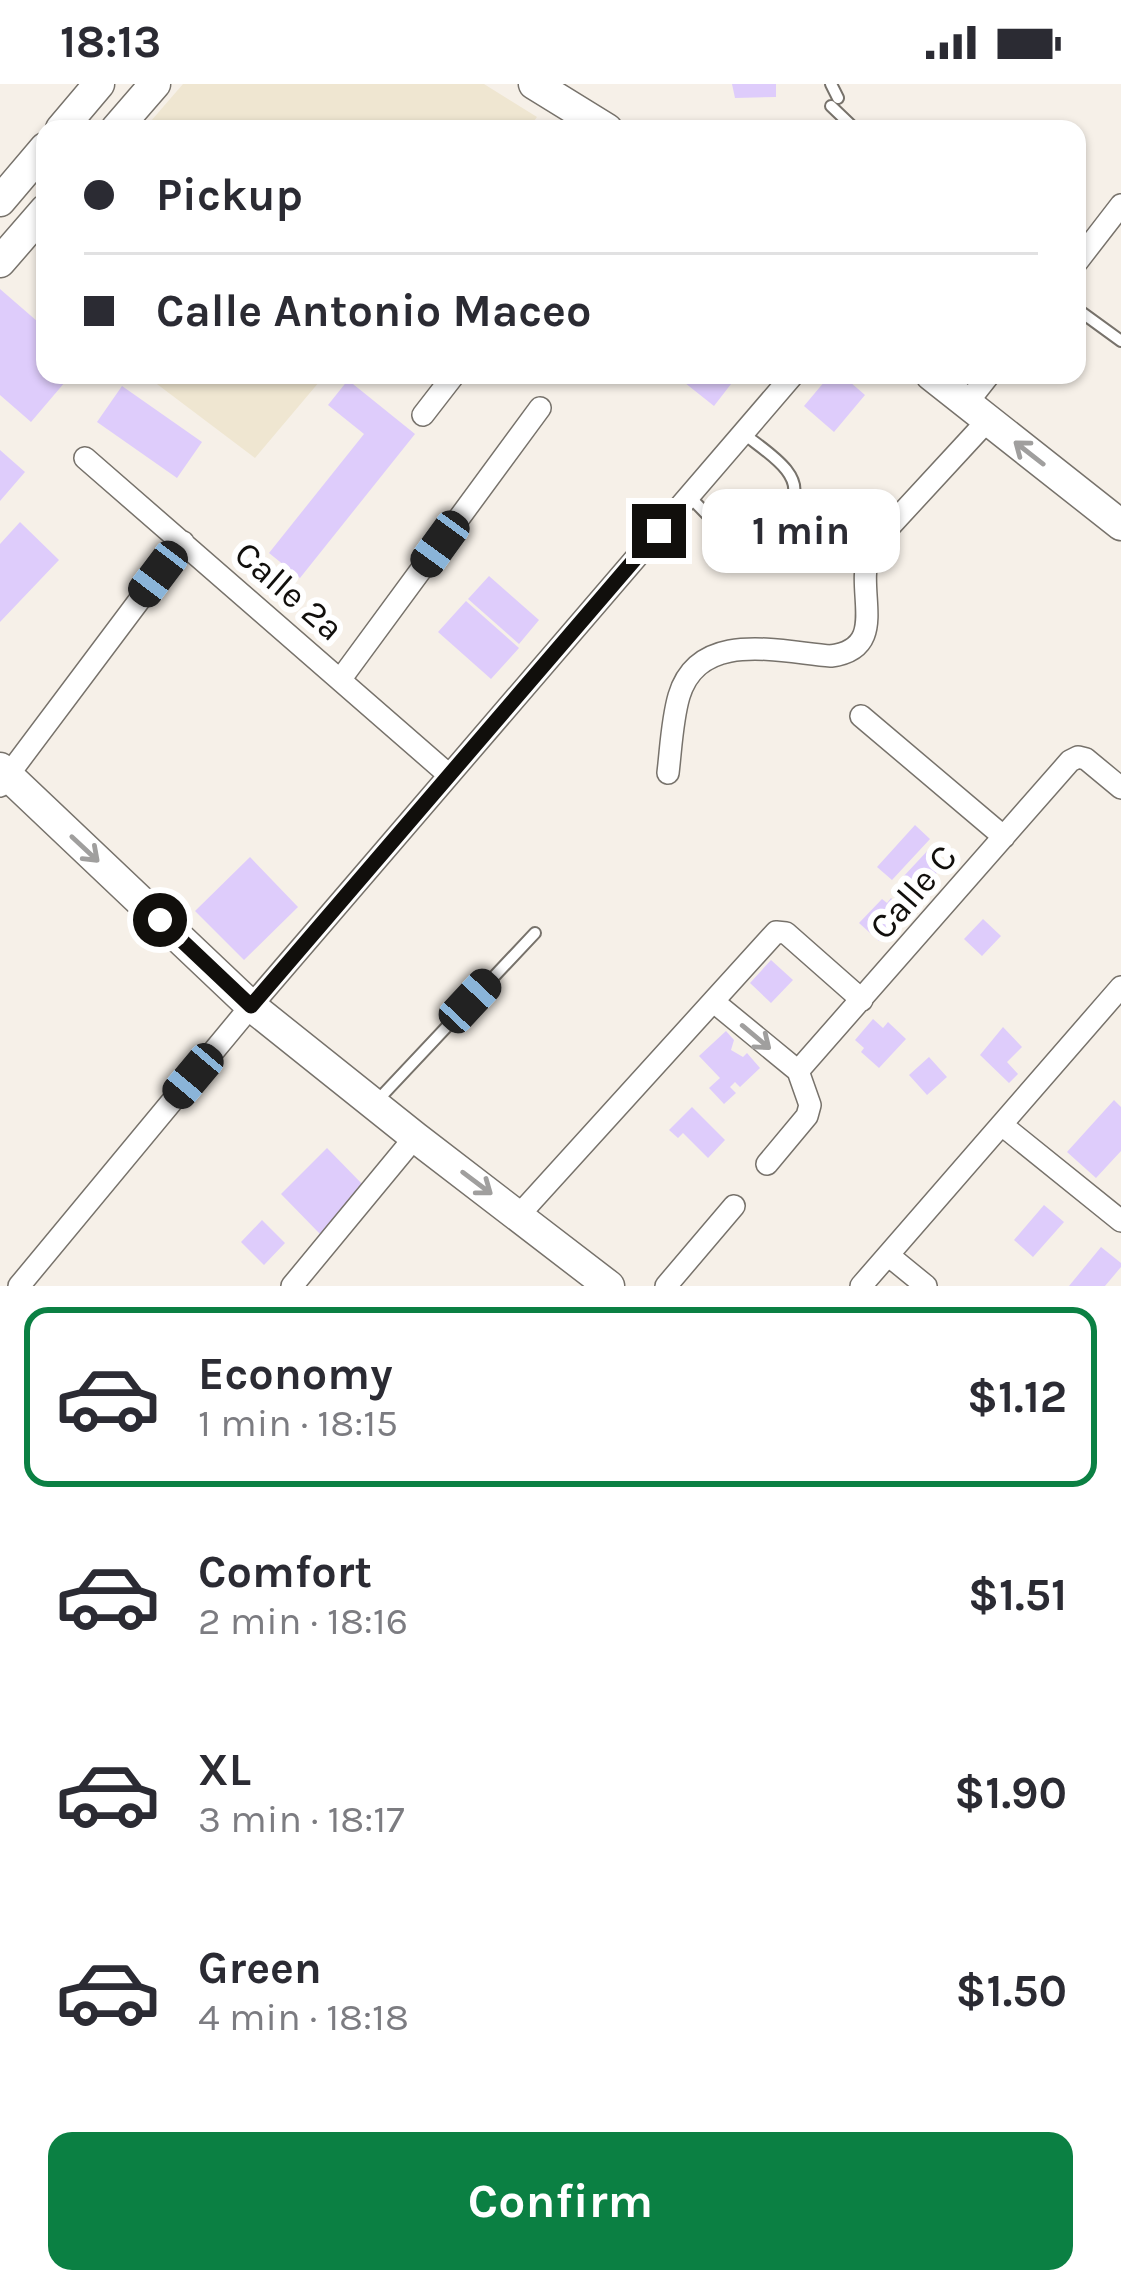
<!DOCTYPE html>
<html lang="en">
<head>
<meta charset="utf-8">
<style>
	:root { --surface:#fff; --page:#f7f7f7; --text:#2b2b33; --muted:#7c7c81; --line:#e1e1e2; --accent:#0b8043 }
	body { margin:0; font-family:Karla,sans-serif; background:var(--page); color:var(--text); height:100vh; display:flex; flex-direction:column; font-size:45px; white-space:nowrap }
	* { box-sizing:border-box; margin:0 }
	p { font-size:39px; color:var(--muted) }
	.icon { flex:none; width:66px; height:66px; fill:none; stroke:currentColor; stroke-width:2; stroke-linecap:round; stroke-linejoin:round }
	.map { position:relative; height:1202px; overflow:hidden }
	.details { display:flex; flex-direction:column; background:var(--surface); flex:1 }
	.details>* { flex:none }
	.hud { position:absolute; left:36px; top:36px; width:1050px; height:264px; border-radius:24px; box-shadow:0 3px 9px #0004; display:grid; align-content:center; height:264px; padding:0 48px; background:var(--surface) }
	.end { position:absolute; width:54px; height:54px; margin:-27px; border:15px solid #110f0c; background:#fff; box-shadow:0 0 0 6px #fff }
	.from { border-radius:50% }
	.bubble { position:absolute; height:84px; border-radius:24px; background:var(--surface); box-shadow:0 3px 9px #0004; font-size:39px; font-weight:700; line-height:84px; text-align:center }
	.car { position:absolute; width:36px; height:72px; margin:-36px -18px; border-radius:15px; box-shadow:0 0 9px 3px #0007; background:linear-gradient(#222 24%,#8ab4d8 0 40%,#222 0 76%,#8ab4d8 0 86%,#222 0) }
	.hud b { display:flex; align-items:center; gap:42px; height:114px; font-size:45px }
	.hud b+b { border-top:3px solid var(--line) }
	.hud i { width:30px; height:30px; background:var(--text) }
	ul { padding:21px 0 0; list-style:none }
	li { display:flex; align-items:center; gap:36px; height:180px; margin:0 24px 18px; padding:0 24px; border:6px solid transparent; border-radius:24px }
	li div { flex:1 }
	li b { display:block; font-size:45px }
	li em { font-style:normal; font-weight:700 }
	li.on { border-color:var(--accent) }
	li>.icon { width:108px; height:108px; stroke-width:1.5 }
	.button { display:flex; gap:24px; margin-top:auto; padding:24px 48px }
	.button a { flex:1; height:138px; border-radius:24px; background:var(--accent); color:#fff; font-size:48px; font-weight:700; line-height:138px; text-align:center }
	.status { display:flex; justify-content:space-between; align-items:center; height:84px; padding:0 60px; background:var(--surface); direction:ltr }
	.status svg { height:33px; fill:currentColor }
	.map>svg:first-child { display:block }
</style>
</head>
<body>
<div class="status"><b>18:13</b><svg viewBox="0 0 49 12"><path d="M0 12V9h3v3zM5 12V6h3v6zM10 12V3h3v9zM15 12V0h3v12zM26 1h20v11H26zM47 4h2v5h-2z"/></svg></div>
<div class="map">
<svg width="1121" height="1202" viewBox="0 0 1121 1202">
	<rect width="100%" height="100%" fill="#f6f0e8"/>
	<path fill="#efe6d1" d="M183 0H484L537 33 528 45H144Z
		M145 291H325L255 374Z"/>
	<path fill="#deccfb" d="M732 0H776V13L735 14Z
		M0 205 45 244V291H71L31 338 0 311Z
		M675 291H738L714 322Z
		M830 291H842L865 311 834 348 804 322Z
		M348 296 415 350 300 494 269 469 364 350 328 321Z
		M122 302 202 358 177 394 97 338Z
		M0 366 25 388 0 417Z
		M20 438 59 476 0 538V460Z
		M489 492 539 536 519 560 468 515Z
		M466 517 519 564 491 595 438 548Z
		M915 741 930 755 892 796 877 783Z
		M930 764 946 779 919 808 903 793Z
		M250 773 298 823 244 876 195 827Z
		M891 814 901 824 896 829 901 835 879 857 859 839 882 815 887 819Z
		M983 835 1001 852 982 872 964 855Z
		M771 876 793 896 771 919 750 899Z
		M873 935 883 944 888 938 906 955 879 984 861 968 864 964 855 956Z
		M1003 943 1022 963 1007 978 1018 990 1009 999 980 971Z
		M726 947 734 956 731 966 743 973 747 969 760 984 740 1003 735 998 730 1003 736 1009 724 1020 709 1004 720 994 699 972Z
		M929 973 947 993 927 1011 909 991Z
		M1114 1016 1121 1023V1067L1096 1094 1067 1068Z
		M692 1023 725 1056 708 1074 683 1049 678 1054 669 1046Z
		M327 1064 366 1104 320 1150 281 1110Z
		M1044 1121 1064 1138 1033 1173 1014 1156Z
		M262 1136 285 1159 264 1181 241 1158Z
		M1101 1163 1121 1179V1183L1105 1202H1069Z"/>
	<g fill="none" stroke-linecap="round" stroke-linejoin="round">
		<g stroke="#77726b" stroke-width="14">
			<path id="lane" d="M831 0 838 14
				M831 22 855 45
				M1077 225 1121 257
				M689 412 723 447 742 461 752 460 791 418C807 390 763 366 743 349
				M376 1018 535 849"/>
		</g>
		<g stroke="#77726b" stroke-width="24">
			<path id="street" d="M1077 178 1121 121
				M967 319 989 291
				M423 331 454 291
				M85 374 449 691
				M340 596 540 324
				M861 632 1004 753
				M668 689C671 664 672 636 679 612 699 545 779 568 831 572 890 564 855 508 869 471 871 464 876 459 880 453L988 336
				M0 702 183 458
				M714 918 798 987
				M798 987 1070 677 1078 673 1086 675 1121 704
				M1002 1041 1121 1137
				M767 1080 807 1032 810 1021 798 987
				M519 1131 776 848 786 849 862 916
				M888 1171 926 1202
				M19 1202 251 922 793 291
				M292 1202 415 1053
				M666 1202 734 1122
				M861 1202 1121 903"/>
		</g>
		<g stroke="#77726b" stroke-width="33">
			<path id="secondary" d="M534 0 607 45
				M61 45 99 0
				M116 45 155 0
				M0 117 45 64
				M0 178 45 126
				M931 291 1121 441
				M0 684 251 922 415 1053 609 1202"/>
		</g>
		<use href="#lane" stroke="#fff" stroke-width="10"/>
		<use href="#street" stroke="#fff" stroke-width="21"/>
		<use href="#secondary" stroke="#fff" stroke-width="30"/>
	</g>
	<defs><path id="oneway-shaft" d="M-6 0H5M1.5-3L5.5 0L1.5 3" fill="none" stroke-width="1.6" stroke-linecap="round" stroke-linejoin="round" transform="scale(3)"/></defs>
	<g stroke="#a09f9e">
		<use href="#oneway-shaft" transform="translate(1029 369) rotate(-142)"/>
		<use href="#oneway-shaft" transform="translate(85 765) rotate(43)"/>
		<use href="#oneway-shaft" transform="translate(756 953) rotate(40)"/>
		<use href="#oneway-shaft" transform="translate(477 1099) rotate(37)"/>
	</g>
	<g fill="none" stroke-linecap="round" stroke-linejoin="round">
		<path stroke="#110f0c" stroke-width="15" d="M160 836 251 922 659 447"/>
	</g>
	<g text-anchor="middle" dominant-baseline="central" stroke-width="12" stroke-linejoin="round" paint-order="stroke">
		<g font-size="36" fill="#110f0c" stroke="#fff">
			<text transform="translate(289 507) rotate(41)">Calle 2ª</text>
			<text transform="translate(913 808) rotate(-49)">Calle C</text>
		</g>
	</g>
</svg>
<i class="end from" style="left:160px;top:836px"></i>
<i class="end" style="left:659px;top:447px"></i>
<div class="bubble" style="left:702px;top:405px;width:198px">1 min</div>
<i class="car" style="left:440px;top:460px;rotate:216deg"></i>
<i class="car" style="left:158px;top:490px;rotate:217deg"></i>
<i class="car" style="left:470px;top:917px;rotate:43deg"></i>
<i class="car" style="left:193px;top:992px;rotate:220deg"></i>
<div class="hud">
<b><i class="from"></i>Pickup</b>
<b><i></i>Calle Antonio Maceo</b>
</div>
</div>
<section class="details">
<ul>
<li class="on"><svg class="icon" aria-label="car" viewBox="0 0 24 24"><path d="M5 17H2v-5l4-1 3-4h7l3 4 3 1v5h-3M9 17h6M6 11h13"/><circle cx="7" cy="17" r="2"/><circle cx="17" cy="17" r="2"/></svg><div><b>Economy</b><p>1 min · 18:15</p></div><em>$1.12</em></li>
<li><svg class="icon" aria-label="car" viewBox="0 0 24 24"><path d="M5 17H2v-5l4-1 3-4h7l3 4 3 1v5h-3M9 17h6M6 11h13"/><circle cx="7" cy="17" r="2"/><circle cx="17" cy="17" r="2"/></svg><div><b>Comfort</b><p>2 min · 18:16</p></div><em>$1.51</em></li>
<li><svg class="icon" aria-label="car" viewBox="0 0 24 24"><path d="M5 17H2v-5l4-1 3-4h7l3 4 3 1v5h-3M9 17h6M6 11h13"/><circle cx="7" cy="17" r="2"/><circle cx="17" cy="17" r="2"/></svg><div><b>XL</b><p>3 min · 18:17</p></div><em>$1.90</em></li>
<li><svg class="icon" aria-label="car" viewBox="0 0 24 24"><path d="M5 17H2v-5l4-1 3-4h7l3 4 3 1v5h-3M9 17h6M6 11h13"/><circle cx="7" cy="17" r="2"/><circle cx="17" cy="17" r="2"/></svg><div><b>Green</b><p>4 min · 18:18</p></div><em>$1.50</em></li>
</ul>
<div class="button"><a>Confirm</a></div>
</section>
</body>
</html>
